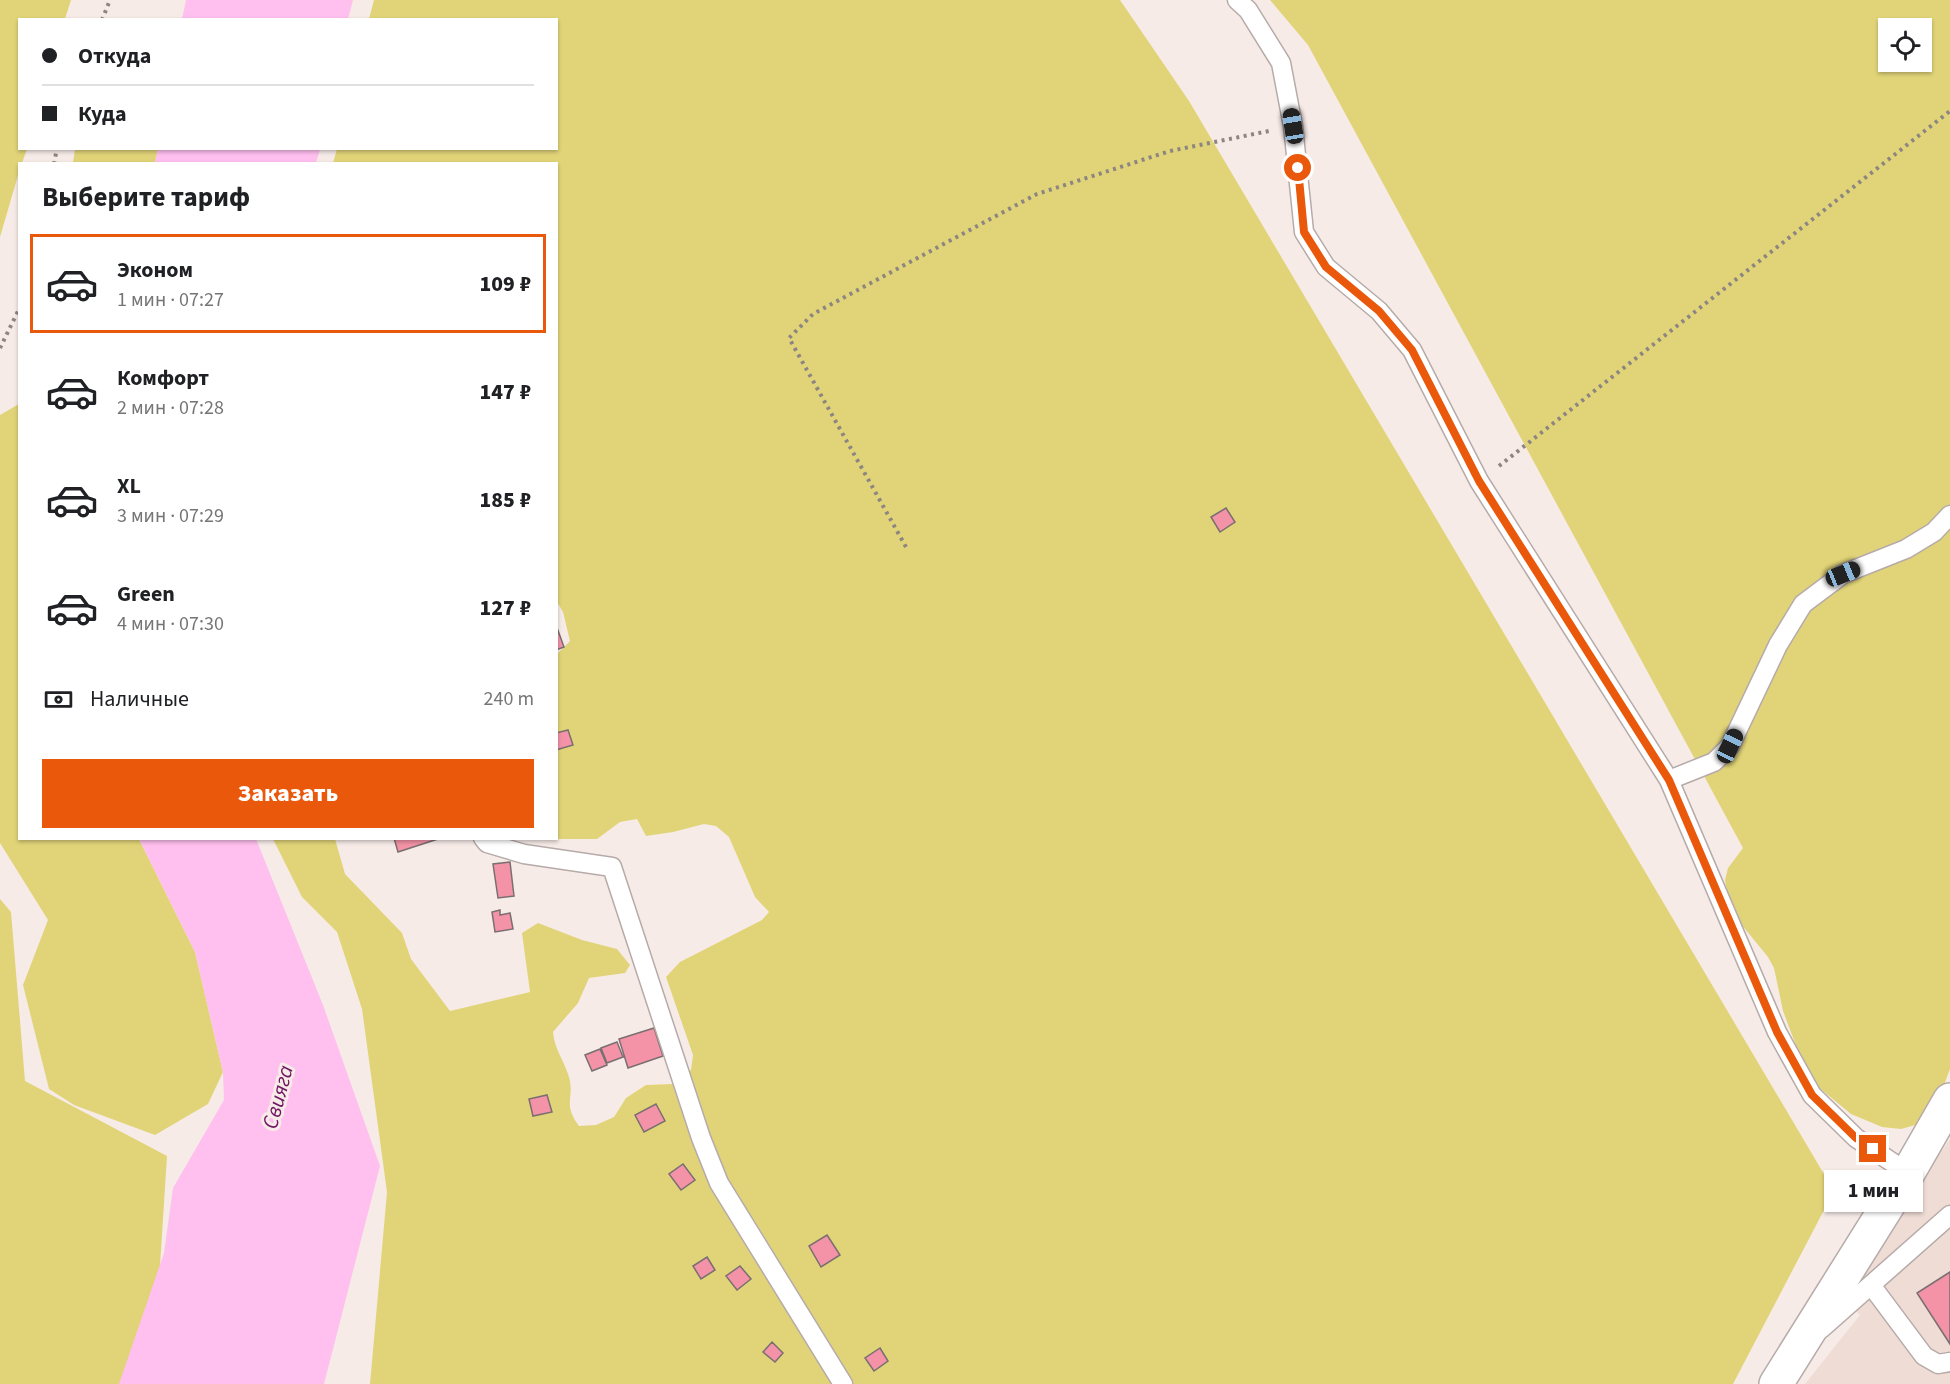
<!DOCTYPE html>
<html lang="ru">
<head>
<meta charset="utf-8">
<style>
	:root { --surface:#fff; --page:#f6f6f6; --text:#202124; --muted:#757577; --line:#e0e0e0; --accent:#ea580c }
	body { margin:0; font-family:"Source Sans 3",sans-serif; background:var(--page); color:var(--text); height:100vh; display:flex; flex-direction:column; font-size:22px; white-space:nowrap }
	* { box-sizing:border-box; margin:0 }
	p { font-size:20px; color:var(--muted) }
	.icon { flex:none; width:33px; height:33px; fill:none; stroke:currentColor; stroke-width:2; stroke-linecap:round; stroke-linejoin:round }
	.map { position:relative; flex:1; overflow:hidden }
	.side { position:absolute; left:18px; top:162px; width:540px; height:678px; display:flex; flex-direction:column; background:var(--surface); border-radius:0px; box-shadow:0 2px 4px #0004 }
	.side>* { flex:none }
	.banner { position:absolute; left:18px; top:18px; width:540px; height:132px; border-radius:0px; box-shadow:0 2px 4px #0004; display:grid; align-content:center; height:132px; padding:0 24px; background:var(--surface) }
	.buttons { position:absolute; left:1878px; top:18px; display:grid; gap:12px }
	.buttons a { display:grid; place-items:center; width:54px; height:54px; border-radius:0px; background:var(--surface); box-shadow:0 2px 4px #0004; font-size:30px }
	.end { position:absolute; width:27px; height:27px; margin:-14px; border:8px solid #ea580c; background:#fff; box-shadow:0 0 0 3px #fff }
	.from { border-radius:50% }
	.bubble { position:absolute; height:42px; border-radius:0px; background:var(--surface); box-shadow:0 2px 4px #0004; font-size:20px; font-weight:800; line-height:42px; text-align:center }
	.car { position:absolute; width:18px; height:36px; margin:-18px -9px; border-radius:8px; box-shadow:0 0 4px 2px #0007; background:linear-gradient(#222 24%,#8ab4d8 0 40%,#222 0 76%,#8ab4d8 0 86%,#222 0) }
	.banner b { display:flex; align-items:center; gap:21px; height:57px; font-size:22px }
	.banner b+b { border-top:2px solid var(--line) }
	.banner i { width:15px; height:15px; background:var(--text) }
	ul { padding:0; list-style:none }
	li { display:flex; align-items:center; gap:18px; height:99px; margin:0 12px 9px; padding:0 12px; border:3px solid transparent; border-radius:0px }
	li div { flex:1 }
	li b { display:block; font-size:22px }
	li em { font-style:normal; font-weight:800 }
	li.on { border-color:var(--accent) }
	li>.icon { width:54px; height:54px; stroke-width:1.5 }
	h2 { padding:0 24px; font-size:27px; line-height:72px }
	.pay { display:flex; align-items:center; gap:15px; height:66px; padding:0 24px; font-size:22px }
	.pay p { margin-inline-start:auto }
	.action { display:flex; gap:12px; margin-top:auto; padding:12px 24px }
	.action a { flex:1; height:69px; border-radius:0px; background:var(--accent); color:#fff; font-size:24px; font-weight:800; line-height:69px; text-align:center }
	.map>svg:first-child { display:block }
</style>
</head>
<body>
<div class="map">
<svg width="1950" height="1384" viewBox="0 0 1950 1384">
	<rect width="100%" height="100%" fill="#f7ebe8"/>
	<path fill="#efdcd5" d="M1950 1139V1384H1805L1860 1315 1840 1295Z"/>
	<path fill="#e1d478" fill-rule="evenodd" d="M0 0H71L65 19 20 20V148L27 149 22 163 20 164 19 172 0 237Z
		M374 0H1120L1189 101 1834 1191 1733 1384H370L387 1192 362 1009 337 932 302 897 273 839H335L345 874 402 933 411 959 450 1011 530 992 522 933 538 923 582 940 617 949 630 965 625 973 589 978 578 1003 553 1032C555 1051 564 1060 569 1077 575 1098 562 1103 579 1126L596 1125 614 1117 626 1098 646 1085 673 1084 691 1070 693 1055 666 977 680 962 762 920 769 912 755 897 729 837 716 826 704 824 673 832 646 836 637 819 620 822 597 839H542L556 838 557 654 570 641 563 612 556 600V164L333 163 337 149 556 148V20L369 19Z
		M1270 0H1950V1069L1936 1106 1919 1124 1901 1129 1882 1127 1851 1114 1817 1086 1800 1056 1783 1011 1774 968 1768 957 1741 924 1727 892 1725 880 1728 868 1743 848 1308 45ZM1888 28H1922V62H1888Z
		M75 149V148L158 149 155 163H73Z
		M19 404 20 838 139 839 195 952 223 1072 208 1104 155 1135 74 1105 49 1089 23 985 48 920 0 843V415Z
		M0 899 11 912 25 1081 167 1156 158 1297 132 1384H0Z"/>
	<path fill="#ffbfef" d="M186 0H353L348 19H182Z
		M158 149V148L320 149 316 163H155Z
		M139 839H256L323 1005 380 1166 324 1384H119L164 1253 173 1188 224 1100 223 1072 195 952Z"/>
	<path fill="#f493a7" stroke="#796e70" stroke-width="1.5" d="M1226 508 1235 522 1220 532 1211 517Z
		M556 625 564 647 556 650Z
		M568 730 573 745 556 750V733Z
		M394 838H441L398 852Z
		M510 862 514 896 498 898 493 864Z
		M500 910V915L510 913 513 929 495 932 492 912Z
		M654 1028 663 1056 628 1068 619 1039Z
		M617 1042 623 1057 607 1063 601 1048Z
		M600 1049 607 1065 592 1071 585 1055Z
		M547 1095 552 1112 533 1116 529 1099Z
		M656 1104 665 1121 644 1132 635 1115Z
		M683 1164 695 1180 681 1190 669 1174Z
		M827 1235 840 1255 821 1267 809 1246Z
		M707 1257 715 1270 701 1279 693 1266Z
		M740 1266 751 1279 737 1290 726 1276Z
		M1950 1272V1344L1917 1293Z
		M772 1342 783 1353 775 1362 763 1352Z
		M880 1348 888 1361 874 1371 865 1358Z"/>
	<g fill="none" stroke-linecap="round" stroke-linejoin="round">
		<g stroke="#b6aba8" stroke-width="21">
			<path id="service" d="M1237 0 1248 10 1281 63 1293 126 1304 232 1326 267 1379 311 1412 350 1479 481 1669 780 1777 1032 1812 1095 1856 1138 1908 1173
				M1669 780 1714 762 1730 746 1778 645 1803 604 1843 574 1906 549 1934 532 1950 515
				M483 838 487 843 524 854 612 867 701 1138 719 1183 843 1384
				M1871 1285 1924 1356 1938 1364 1950 1362
				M1821 1329 1950 1215"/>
		</g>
		<g stroke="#b6aba8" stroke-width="36">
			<path id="minor" d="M1776 1384 1908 1173 1950 1100"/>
		</g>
		<path stroke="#8c8582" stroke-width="4" stroke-dasharray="3 4.5" stroke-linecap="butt" d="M102 20 110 0
			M54 164 57 148
			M0 348 20 307
			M1499 466 1950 111
			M906 547 789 338 813 314 1037 194 1170 151 1269 131"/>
		<use href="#service" stroke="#fff" stroke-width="18"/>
		<use href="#minor" stroke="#fff" stroke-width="33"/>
	</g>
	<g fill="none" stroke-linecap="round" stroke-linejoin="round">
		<path stroke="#ea580c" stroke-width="8" d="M1298 168 1304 232 1326 267 1379 311 1412 350 1479 481 1669 780 1777 1032 1812 1095 1856 1138 1873 1149"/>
	</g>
	<g text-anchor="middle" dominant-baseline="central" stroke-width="6" stroke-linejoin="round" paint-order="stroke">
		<g font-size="22" font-style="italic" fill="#701662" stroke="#f7ebe8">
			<text transform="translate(278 1097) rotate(-75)">Свияга</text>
		</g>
	</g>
</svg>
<div class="buttons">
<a><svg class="icon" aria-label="locate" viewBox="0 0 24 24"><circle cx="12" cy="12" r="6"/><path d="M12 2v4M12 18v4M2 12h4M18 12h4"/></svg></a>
</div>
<i class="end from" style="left:1298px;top:168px"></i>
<i class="end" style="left:1873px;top:1149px"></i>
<div class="bubble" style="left:1824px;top:1170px;width:99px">1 мин</div>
<i class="car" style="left:1293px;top:126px;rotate:351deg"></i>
<i class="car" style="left:1843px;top:574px;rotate:68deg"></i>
<i class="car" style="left:1730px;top:746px;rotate:25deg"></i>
<div class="banner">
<b><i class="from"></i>Откуда</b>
<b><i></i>Куда</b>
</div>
<section class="side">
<h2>Выберите тариф</h2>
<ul>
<li class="on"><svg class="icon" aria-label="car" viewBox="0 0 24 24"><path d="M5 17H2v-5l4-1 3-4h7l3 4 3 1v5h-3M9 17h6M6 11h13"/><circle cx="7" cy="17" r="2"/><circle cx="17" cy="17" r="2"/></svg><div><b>Эконом</b><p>1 мин · 07:27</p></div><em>109 ₽</em></li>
<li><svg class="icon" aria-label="car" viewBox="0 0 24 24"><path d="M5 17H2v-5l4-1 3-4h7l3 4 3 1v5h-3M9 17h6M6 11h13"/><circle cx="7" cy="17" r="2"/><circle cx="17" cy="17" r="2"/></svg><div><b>Комфорт</b><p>2 мин · 07:28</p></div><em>147 ₽</em></li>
<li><svg class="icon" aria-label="car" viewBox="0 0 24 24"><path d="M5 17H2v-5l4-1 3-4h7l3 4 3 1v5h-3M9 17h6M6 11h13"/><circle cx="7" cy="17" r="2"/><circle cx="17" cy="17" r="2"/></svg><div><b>XL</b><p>3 мин · 07:29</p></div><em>185 ₽</em></li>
<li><svg class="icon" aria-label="car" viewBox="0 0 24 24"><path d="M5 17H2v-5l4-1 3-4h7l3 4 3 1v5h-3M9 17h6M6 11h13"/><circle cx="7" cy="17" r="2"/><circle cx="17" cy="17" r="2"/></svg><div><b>Green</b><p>4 мин · 07:30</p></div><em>127 ₽</em></li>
</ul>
<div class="pay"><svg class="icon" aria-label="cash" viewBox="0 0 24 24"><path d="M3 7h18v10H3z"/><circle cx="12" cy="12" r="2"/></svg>Наличные<p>240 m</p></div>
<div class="action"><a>Заказать</a></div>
</section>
</div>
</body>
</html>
